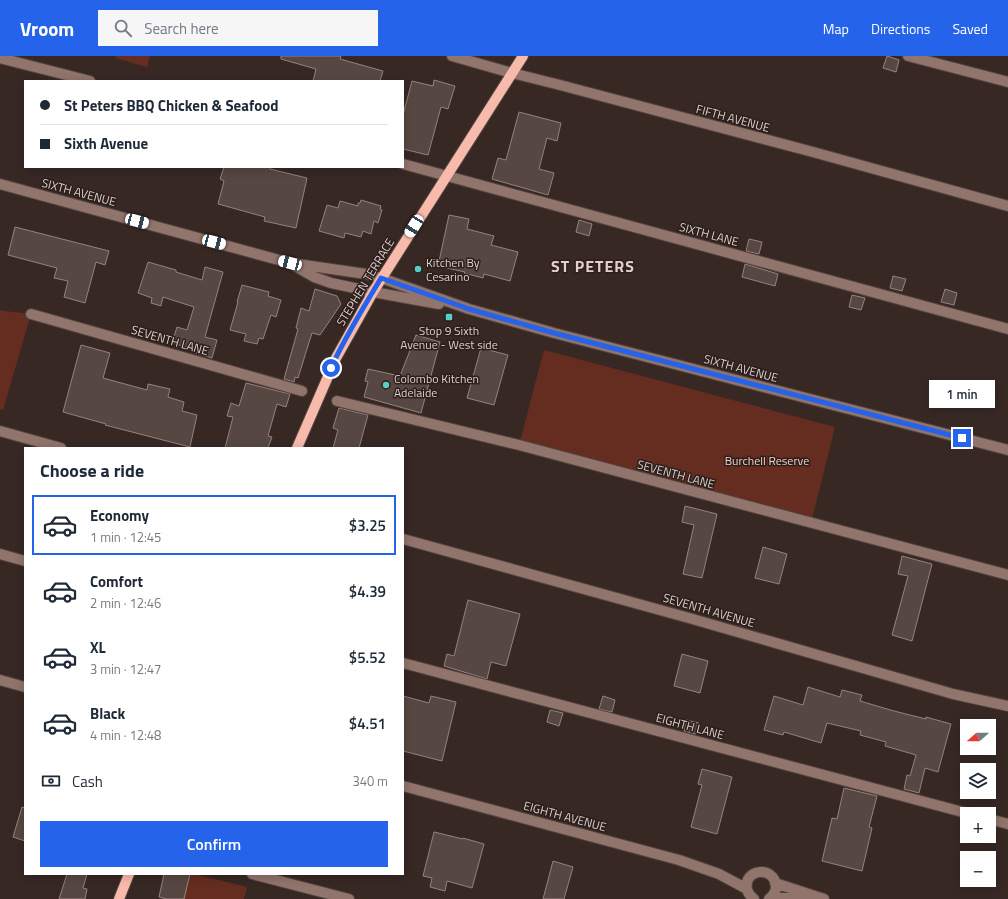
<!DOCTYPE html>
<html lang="en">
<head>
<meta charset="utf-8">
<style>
	:root { --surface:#fff; --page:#f6f6f7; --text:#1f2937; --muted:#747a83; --line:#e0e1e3; --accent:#2563eb }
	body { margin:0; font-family:"Titillium Web",sans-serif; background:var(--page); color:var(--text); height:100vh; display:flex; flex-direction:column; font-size:15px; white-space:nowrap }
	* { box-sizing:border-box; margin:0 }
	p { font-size:13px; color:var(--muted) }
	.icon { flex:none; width:22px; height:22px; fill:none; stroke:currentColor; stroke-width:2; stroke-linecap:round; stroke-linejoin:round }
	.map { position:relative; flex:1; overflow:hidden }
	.drawer { position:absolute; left:24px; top:391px; width:380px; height:428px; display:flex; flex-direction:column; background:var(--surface); border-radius:0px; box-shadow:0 2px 10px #0003 }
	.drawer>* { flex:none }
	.guide { position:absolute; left:24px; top:24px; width:380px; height:88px; border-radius:0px; box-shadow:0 2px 10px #0003; display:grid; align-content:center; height:88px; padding:0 16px; background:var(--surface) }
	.needle { width:26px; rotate:250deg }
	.fabs { position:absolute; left:960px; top:663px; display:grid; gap:8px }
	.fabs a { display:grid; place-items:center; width:36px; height:36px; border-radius:0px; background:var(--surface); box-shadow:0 2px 10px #0003; font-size:20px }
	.end { position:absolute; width:18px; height:18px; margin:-9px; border:5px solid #2563eb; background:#fff; box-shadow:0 0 0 2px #fff }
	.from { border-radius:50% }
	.bubble { position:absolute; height:28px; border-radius:0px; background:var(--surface); box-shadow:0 2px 10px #0003; font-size:13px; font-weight:600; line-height:28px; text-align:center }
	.car { position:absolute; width:12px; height:24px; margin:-12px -6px; border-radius:5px; box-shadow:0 0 3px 1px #0007; background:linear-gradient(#fff 24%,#345 0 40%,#fff 0 76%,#345 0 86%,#fff 0) }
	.guide b { display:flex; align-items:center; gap:14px; height:38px; font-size:15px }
	.guide b+b { border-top:1px solid var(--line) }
	.guide i { width:10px; height:10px; background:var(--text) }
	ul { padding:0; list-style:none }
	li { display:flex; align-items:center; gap:12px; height:60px; margin:0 8px 6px; padding:0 8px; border:2px solid transparent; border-radius:0px }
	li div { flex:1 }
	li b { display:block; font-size:15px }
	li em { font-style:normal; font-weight:600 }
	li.selected { border-color:var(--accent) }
	li>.icon { width:36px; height:36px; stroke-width:1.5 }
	h2 { padding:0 16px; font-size:18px; line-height:48px }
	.pay { display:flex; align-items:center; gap:10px; height:44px; padding:0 16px; font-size:15px }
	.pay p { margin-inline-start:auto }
	.cta { display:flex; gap:8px; margin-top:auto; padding:8px 16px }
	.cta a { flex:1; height:46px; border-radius:0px; background:var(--accent); color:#fff; font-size:16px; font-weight:600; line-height:46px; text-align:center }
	header { display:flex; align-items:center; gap:24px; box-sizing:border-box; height:56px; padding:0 20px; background:var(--accent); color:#fff }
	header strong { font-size:19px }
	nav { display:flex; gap:22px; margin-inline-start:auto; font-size:14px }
	.search { width:280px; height:36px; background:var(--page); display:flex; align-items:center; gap:10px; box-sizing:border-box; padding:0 14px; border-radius:0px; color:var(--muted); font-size:15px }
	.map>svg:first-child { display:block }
</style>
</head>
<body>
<header>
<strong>Vroom</strong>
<div class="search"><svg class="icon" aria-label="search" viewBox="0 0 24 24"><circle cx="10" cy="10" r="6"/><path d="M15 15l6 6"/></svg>Search here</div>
<nav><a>Map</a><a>Directions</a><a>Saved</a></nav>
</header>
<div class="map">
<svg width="1008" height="843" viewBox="0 0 1008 843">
	<rect width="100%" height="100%" fill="#372824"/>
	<path fill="#642d1f" d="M116 0H150L147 11 115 2Z
		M0 254 5 255 31 258 3 354 0 353Z
		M544 294 835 371 811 467 519 389Z
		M190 818H194L247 831 244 843H184Z"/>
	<path fill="#574743" stroke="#94827d" d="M281 0H341L340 3 383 15 380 25H313L316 13 281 3Z
		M887 0 899 4 896 16 883 12Z
		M434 24 455 30 448 53 441 51 428 99 403 93V59L412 25 433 30Z
		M519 56 561 67 557 85 547 82 539 113 554 117 548 139 492 123 498 102 506 104Z
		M224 111H270V113L307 122 296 172 264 165 265 161 218 148 224 125 220 123Z
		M361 144 381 150 380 153 382 154 378 167 374 165 371 178 363 175 361 181 345 177 344 182 319 175 327 149 338 152 340 145 358 150V147H360Z
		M449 159 469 163 467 173 494 180 491 189 518 196 510 225 484 218 483 222 464 217 465 216 438 210Z
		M579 164 592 168 589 180 576 176Z
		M15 171 109 195 105 209 96 206 85 247 64 241 68 225 54 222 57 212 8 199Z
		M749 183 762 186 759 198 746 195Z
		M148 206 176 214V216L202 224 205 211 223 216 205 281 217 284 212 302 196 297 197 294 172 287 177 271 187 274 194 251 163 241 161 250 151 247 152 242 138 237Z
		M745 208 778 218 775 230 742 221Z
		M893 220 906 223 902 235 890 232Z
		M242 229 269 236 268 240 281 244 276 261 271 259 263 283 259 282 257 288 244 285 246 278 230 274 238 246H237Z
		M315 233 337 240 341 248 320 279 312 277 298 322 295 321 294 326 284 323 298 273 296 272 301 252 309 255Z
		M945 233 957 237 954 249 941 246Z
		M852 239 865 242 861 254 849 251Z
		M416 279 440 286 421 357 364 341 368 326 365 325 368 313 400 320Z
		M81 289 110 297 103 322 147 334 148 328 170 333 168 341 184 346 182 355 197 359 190 391 105 369 106 368 63 356Z
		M481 292 508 299 494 349 467 342Z
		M246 327 290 338 286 351 277 348 268 380 272 381 268 392H225L233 361 227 360 231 347 239 350Z
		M339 352 368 359 359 392H333L338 374 333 372Z
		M685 450 717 458 702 522 683 518 694 469 682 466Z
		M763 491 787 498 779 528 755 522Z
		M902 500 932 508 912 585 892 579 908 520 898 518Z
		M468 544 520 558 506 610 491 606 487 623 444 610 447 598 454 600Z
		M682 598 708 605 700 637 674 630Z
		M808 631 840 641 842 634 862 639 860 645 894 655 926 663V661L951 668 938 716 925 712 919 737 904 733 907 719 910 720 916 699 885 690 886 686 860 679 861 675 827 667 821 687 784 676 783 679 764 674 774 640 803 649Z
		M403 640 429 647 431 640 456 646 442 705 403 695Z
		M603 640 615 644 612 656 599 653Z
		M550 654 563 657 559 670 547 666Z
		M686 664 699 667 696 678 684 675Z
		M702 713 732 721 717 778 691 771 702 729 698 728Z
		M844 732 877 740 869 771 872 772 862 815 822 805 832 762 837 763Z
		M22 751 25 752V785L13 781Z
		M434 776 463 783V782L484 788 472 832 447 825 445 835 430 831 432 822 423 820Z
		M553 805 573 811 564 843H543Z
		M67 818H87L83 832 87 833 85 843H59Z
		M164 818H190L184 843H167L159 841Z"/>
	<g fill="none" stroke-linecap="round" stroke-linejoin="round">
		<g stroke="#51433f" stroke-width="12">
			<path id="minor" d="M452 0 512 17 560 29 813 96 1008 150
				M908 0 1008 26
				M0 2 90 25
				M403 108 1008 273
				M0 128 290 207 366 218 381 222 469 253 554 277 1008 394
				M295 210 314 221 331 227 373 236 439 248
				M31 258 302 335
				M337 345 519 389 1008 519
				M0 375 61 392
				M403 483 689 562 953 638 1008 650
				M0 498 25 505
				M403 607 970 758
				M0 624 25 631
				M403 730 679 804 719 818 747 833
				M989 763 1008 768
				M252 818 349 843
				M775 827 824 843
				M771 842 808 841
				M754 843C750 840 748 838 747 833 743 813 774 809 776 830 776 835 773 840 769 843"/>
		</g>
		<g stroke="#51433f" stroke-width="12">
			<path id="major" d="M297 392 336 302 373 236 523 0
				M119 843 129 818"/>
		</g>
		<use href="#minor" stroke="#91746c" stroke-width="10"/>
		<use href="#major" stroke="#f8bbab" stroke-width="10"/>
	</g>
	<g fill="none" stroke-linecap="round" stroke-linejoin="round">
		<path stroke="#2563eb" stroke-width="5" d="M331 312C345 281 364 251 381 222L469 253 554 277 962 382"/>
	</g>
	<g fill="#57cec1" stroke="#2c1e1b" stroke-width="1.5">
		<circle cx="418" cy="213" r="4"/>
		<rect x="445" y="257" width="8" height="8" rx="2"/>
		<circle cx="386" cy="329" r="4"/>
	</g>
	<g text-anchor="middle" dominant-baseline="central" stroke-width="3" stroke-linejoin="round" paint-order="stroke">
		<g font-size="12" fill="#dbd1ce" stroke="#2c1e1b">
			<text transform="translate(733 62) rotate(15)">FIFTH AVENUE</text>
			<text transform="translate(79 136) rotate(15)">SIXTH AVENUE</text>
			<text transform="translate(709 178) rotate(15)">SIXTH LANE</text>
			<text transform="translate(365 226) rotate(-59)">STEPHEN TERRACE</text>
			<text transform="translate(170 284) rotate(16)">SEVENTH LANE</text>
			<text transform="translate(741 312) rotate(15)">SIXTH AVENUE</text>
			<text transform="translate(676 418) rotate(15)">SEVENTH LANE</text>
			<text transform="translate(709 554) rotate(16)">SEVENTH AVENUE</text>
			<text transform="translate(690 670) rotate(15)">EIGHTH LANE</text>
			<text transform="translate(565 760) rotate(15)">EIGHTH AVENUE</text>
		</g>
		<g font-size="12" fill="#dbd1ce" stroke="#2c1e1b" text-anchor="start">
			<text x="426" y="206">Kitchen By<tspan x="426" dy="14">Cesarino</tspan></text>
			<text x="449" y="274" text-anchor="middle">Stop 9 Sixth<tspan x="449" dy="14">Avenue - West side</tspan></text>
			<text x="394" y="322">Colombo Kitchen<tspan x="394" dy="14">Adelaide</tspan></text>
		</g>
		<g font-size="12" fill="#f5cec4" stroke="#2c1e1b">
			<text x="767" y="404">Burchell Reserve</text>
		</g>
		<g font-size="16" font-weight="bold" letter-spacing="1" fill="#e3cfca" stroke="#2c1e1b">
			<text x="593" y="210">ST PETERS</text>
		</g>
	</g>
</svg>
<div class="fabs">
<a><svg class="needle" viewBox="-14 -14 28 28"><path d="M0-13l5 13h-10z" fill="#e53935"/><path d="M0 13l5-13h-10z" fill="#747a83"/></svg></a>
<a><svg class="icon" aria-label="layers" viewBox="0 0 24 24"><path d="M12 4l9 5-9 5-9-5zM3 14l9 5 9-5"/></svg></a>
<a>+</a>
<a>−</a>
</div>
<i class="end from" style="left:331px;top:312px"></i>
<i class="end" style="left:962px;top:382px"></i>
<div class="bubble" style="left:929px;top:324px;width:66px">1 min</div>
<i class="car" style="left:137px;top:165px;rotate:105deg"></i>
<i class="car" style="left:414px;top:170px;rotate:212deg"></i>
<i class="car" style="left:214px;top:186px;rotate:105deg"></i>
<i class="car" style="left:290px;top:207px;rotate:285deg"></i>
<div class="guide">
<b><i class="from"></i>St Peters BBQ Chicken &amp; Seafood</b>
<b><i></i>Sixth Avenue</b>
</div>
<section class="drawer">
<h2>Choose a ride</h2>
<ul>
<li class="selected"><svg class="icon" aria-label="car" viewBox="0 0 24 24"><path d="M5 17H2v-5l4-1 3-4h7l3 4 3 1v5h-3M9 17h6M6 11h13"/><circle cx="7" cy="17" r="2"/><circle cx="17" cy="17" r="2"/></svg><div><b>Economy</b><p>1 min · 12:45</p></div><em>$3.25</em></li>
<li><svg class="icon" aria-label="car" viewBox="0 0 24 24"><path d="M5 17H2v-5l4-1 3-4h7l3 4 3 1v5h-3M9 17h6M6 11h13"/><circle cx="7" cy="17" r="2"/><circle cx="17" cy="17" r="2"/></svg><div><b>Comfort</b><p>2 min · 12:46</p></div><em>$4.39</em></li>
<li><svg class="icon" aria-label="car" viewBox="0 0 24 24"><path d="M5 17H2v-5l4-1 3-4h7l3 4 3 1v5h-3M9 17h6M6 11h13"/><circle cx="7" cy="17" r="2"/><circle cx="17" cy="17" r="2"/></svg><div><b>XL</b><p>3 min · 12:47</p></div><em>$5.52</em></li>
<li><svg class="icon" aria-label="car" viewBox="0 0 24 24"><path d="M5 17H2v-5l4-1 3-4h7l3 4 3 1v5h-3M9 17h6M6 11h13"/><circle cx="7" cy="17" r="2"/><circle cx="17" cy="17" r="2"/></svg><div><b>Black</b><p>4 min · 12:48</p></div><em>$4.51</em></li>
</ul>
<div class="pay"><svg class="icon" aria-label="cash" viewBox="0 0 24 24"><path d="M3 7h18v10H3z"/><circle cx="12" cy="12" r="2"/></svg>Cash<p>340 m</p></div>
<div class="cta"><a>Confirm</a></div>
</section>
</div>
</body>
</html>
